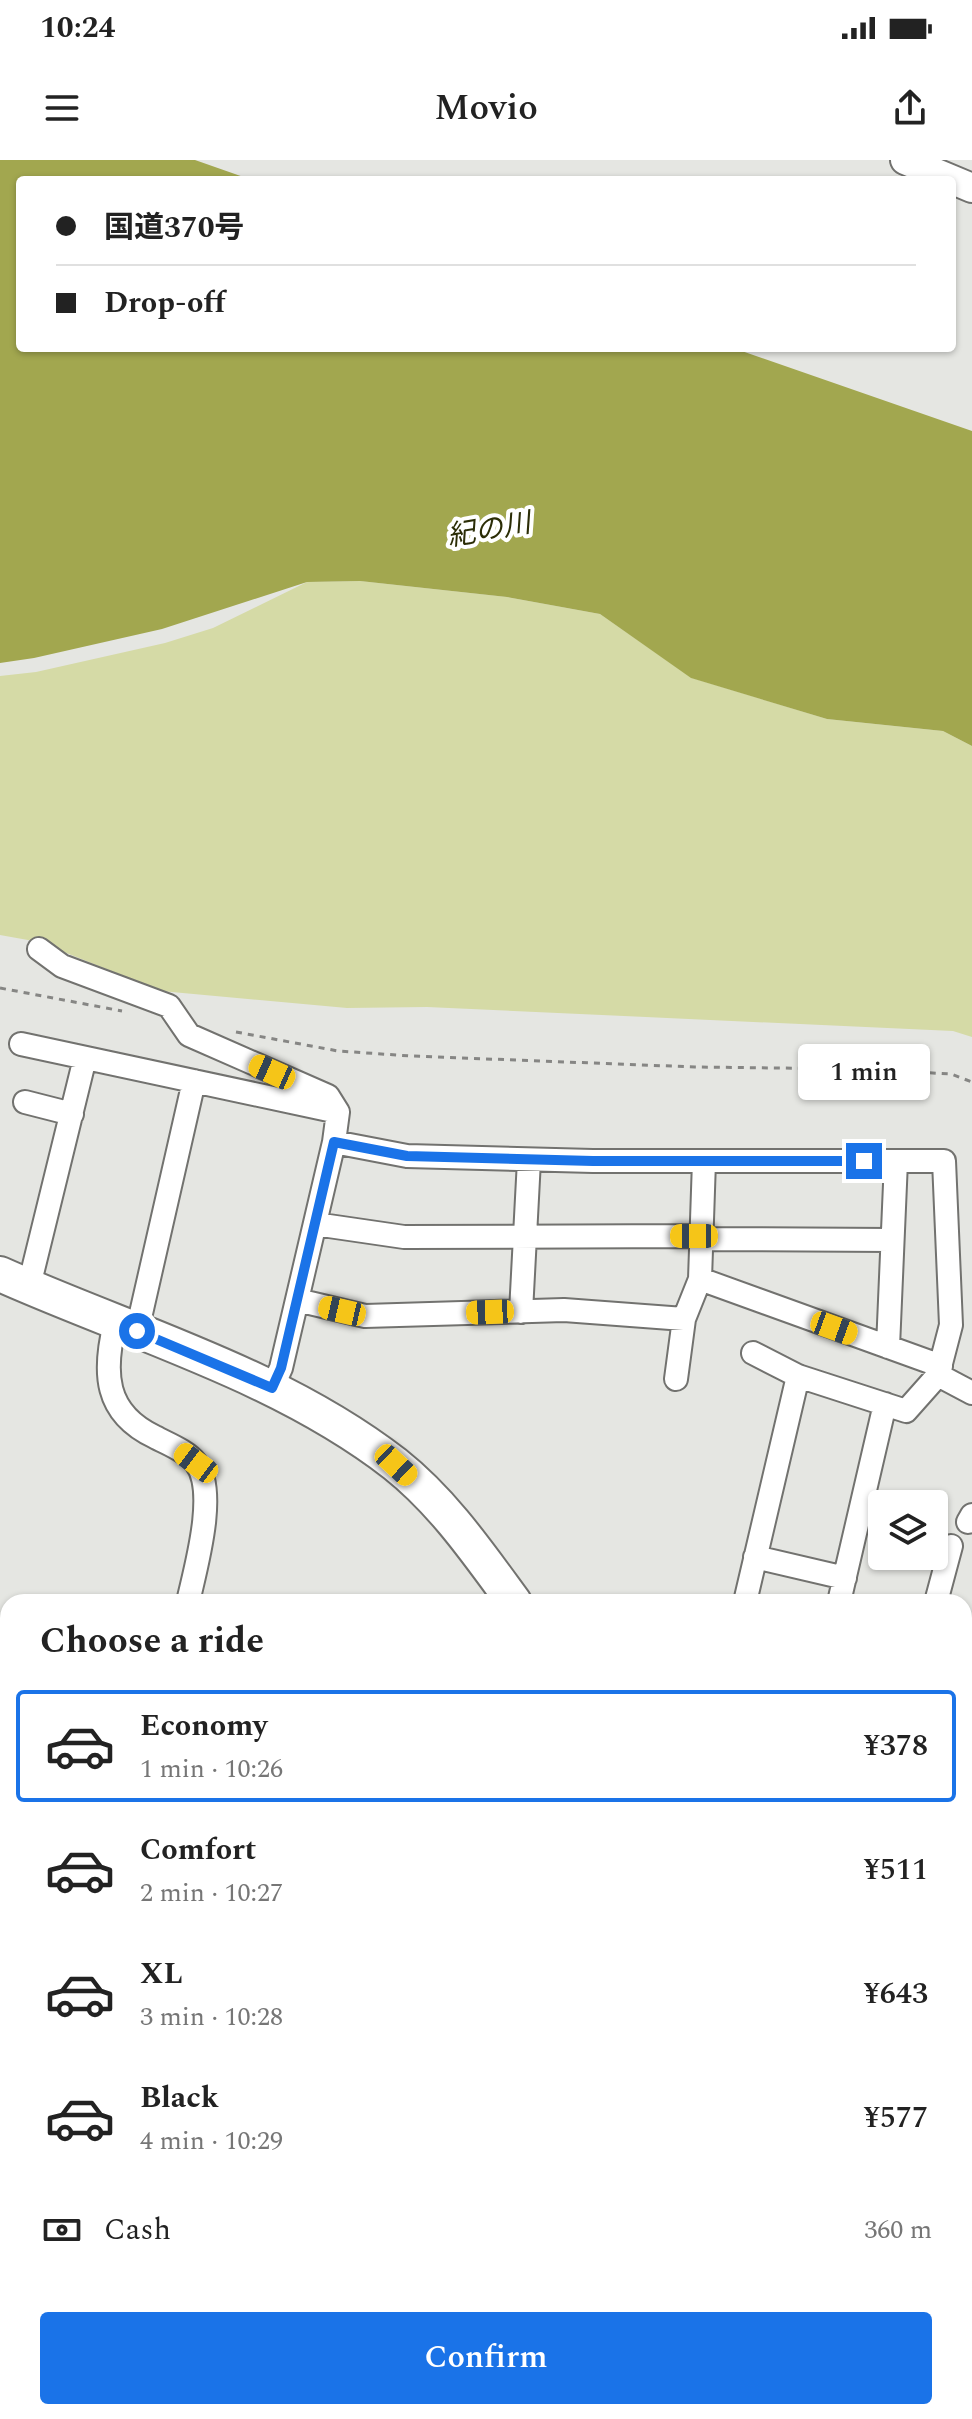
<!DOCTYPE html>
<html lang="en">
<head>
<meta charset="utf-8">
<style>
	:root { --surface:#fff; --page:#f2f2f2; --text:#222; --muted:#767676; --line:#e0e0e0; --accent:#1a73e8 }
	body { margin:0; font-family:Spectral,"Noto Sans JP",serif; background:var(--page); color:var(--text); height:100vh; display:flex; flex-direction:column; font-size:30px; white-space:nowrap }
	* { box-sizing:border-box; margin:0 }
	p { font-size:26px; color:var(--muted) }
	.icon { flex:none; width:44px; height:44px; fill:none; stroke:currentColor; stroke-width:2; stroke-linecap:round; stroke-linejoin:round }
	.map { position:relative; flex:1; overflow:hidden }
	.details { position:absolute; left:0px; top:1434px; width:972px; height:826px; display:flex; flex-direction:column; background:var(--surface); border-radius:24px 24px 0 0; box-shadow:0 2px 6px #0004 }
	.details>* { flex:none }
	.banner { position:absolute; left:16px; top:16px; width:940px; height:176px; border-radius:8px; box-shadow:0 2px 6px #0004; display:grid; align-content:center; height:176px; padding:0 40px; background:var(--surface) }
	.tools { position:absolute; left:868px; top:1330px; display:grid; gap:16px }
	.tools a { display:grid; place-items:center; width:80px; height:80px; border-radius:8px; background:var(--surface); box-shadow:0 2px 6px #0004; font-size:40px }
	.end { position:absolute; width:36px; height:36px; margin:-18px; border:10px solid #1a73e8; background:#fff; box-shadow:0 0 0 4px #fff }
	.from { border-radius:50% }
	.bubble { position:absolute; height:56px; border-radius:8px; background:var(--surface); box-shadow:0 2px 6px #0004; font-size:26px; font-weight:600; line-height:56px; text-align:center }
	.car { position:absolute; width:24px; height:48px; margin:-24px -12px; border-radius:10px; box-shadow:0 0 6px 2px #0007; background:linear-gradient(#f5c518 24%,#345 0 40%,#f5c518 0 76%,#345 0 86%,#f5c518 0) }
	.banner b { display:flex; align-items:center; gap:28px; height:76px; font-size:30px }
	.banner b+b { border-top:2px solid var(--line) }
	.banner i { width:20px; height:20px; background:var(--text) }
	ul { padding:0; list-style:none }
	li { display:flex; align-items:center; gap:24px; height:112px; margin:0 16px 12px; padding:0 24px; border:4px solid transparent; border-radius:8px }
	li div { flex:1 }
	li b { display:block; font-size:30px }
	li em { font-style:normal; font-weight:600 }
	li.selected { border-color:var(--accent) }
	li>.icon { width:72px; height:72px; stroke-width:1.5 }
	h2 { padding:0 40px; font-size:36px; line-height:96px }
	.pay { display:flex; align-items:center; gap:20px; height:88px; padding:0 40px; font-size:30px }
	.pay p { margin-inline-start:auto }
	.primary-button { display:flex; gap:16px; margin-top:auto; padding:16px 40px }
	.primary-button a { flex:1; height:92px; border-radius:8px; background:var(--accent); color:#fff; font-size:32px; font-weight:600; line-height:92px; text-align:center }
	.status { display:flex; justify-content:space-between; align-items:center; height:56px; padding:0 40px; background:var(--surface); direction:ltr }
	.status svg { height:22px; fill:currentColor }
	header { display:flex; justify-content:space-between; align-items:center; height:104px; padding:0 40px; background:var(--surface); font-size:36px; font-weight:600 }
	.map>svg:first-child { display:block }
</style>
</head>
<body>
<div class="status"><b>10:24</b><svg viewBox="0 0 49 12"><path d="M0 12V9h3v3zM5 12V6h3v6zM10 12V3h3v9zM15 12V0h3v12zM26 1h20v11H26zM47 4h2v5h-2z"/></svg></div>
<header><svg class="icon" aria-label="menu" viewBox="0 0 24 24"><path d="M4 6h16M4 12h16M4 18h16"/></svg>Movio<svg class="icon" aria-label="share" viewBox="0 0 24 24"><path d="M12 15V3M7 8l5-5 5 5M5 13v7h14v-7"/></svg></header>
<div class="map">
<svg width="972" height="2259" viewBox="0 0 972 2259">
	<rect width="100%" height="100%" fill="#e5e6e2"/>
	<path fill="#d5daa6" d="M360 421 507 437 600 454 692 518 827 559 943 571 972 586V877L953 871 427 847 347 848 161 831 39 782 0 775V516L36 512 165 483 213 468 307 422Z"/>
	<path fill="#a2a74f" d="M0 0H195L252 20H20V188H733L972 271V586L943 571 827 559 691 518 600 454 507 437 360 421 307 422 162 469 34 498 0 503Z"/>
	<g fill="none" stroke-linecap="round" stroke-linejoin="round">
		<path stroke="#a2a74f" stroke-width="32" d="M0 1622 8 1623"/>
		<g stroke="#72726f" stroke-width="26">
			<path id="minor" d="M39 789 62 806 169 846 189 875 328 936 338 952 334 982 281 1208 272 1228
				M21 884 338 952
				M25 942 72 954
				M334 982 407 996 593 1001H944L951 1165 938 1215 906 1251 798 1216 753 1193
				M315 1064 404 1077 694 1076 709 1079 892 1080
				M700 1119 941 1206
				M29 1126 85 898
				M297 1140 365 1156 564 1150 684 1159
				M521 1152 529 1000
				M115 1163C103 1212 104 1253 155 1277 168 1284 187 1291 196 1303 218 1332 195 1410 188 1442
				M137 1171 194 921
				M888 1187 896 1001
				M938 1215 972 1233
				M676 1219 684 1159 700 1119 704 1001
				M968 1362 972 1355
				M755 1397 845 1418
				M745 1442 798 1216
				M839 1442 885 1244
				M936 1442 951 1386
				M964 1497 972 1499
				M0 1603 8 1604
				M964 1703 972 1702
				M0 1776 8 1788
				M964 1931 972 1938
				M0 2049 8 2102
				M964 2090H972
				M0 2236 8 2238
				M964 2246 972 2247
				M69 2252 112 2259
				M147 2252 189 2259
				M678 2252V2259
				M328 2259 330 2252
				M490 2259 495 2252
				M705 2259 706 2252
				M790 2259 791 2252"/>
		</g>
		<g stroke="#72726f" stroke-width="32">
			<path id="major" d="M905 0 972 28"/>
		</g>
		<g stroke="#72726f" stroke-width="38">
			<path id="highway" d="M0 1114C132 1173 279 1214 395 1304 443 1342 478 1393 514 1442
				M964 2048 972 2059"/>
		</g>
		<path stroke="#868684" stroke-width="3" stroke-dasharray="6 6" stroke-linecap="butt" d="M0 828 122 851
			M236 872 338 891 411 896 695 907 861 909 951 914 972 922"/>
		<use href="#minor" stroke="#fff" stroke-width="22"/>
		<use href="#major" stroke="#fff" stroke-width="28"/>
		<use href="#highway" stroke="#fff" stroke-width="34"/>
		<g stroke="#6a6b69" stroke-width="8">
			<path id="rail" d="M0 2000 8 2008
				M247 2252 253 2259"/>
		</g>
		<use href="#rail" stroke="#fff" stroke-width="5" stroke-dasharray="15" stroke-linecap="butt"/>
	</g>
	<g fill="none" stroke-linecap="round" stroke-linejoin="round">
		<path stroke="#1a73e8" stroke-width="10" d="M137 1171 272 1228 281 1208 334 982 407 996 593 1001H864"/>
	</g>
	<g text-anchor="middle" dominant-baseline="central" stroke-width="8" stroke-linejoin="round" paint-order="stroke">
		<g font-size="28" font-style="italic" fill="#2b2d06" stroke="#fff">
			<text transform="translate(489 370) rotate(-10)">紀の川</text>
		</g>
	</g>
</svg>
<div class="tools">
<a><svg class="icon" aria-label="layers" viewBox="0 0 24 24"><path d="M12 4l9 5-9 5-9-5zM3 14l9 5 9-5"/></svg></a>
</div>
<i class="end from" style="left:137px;top:1171px"></i>
<i class="end" style="left:864px;top:1001px"></i>
<div class="bubble" style="left:798px;top:884px;width:132px">1 min</div>
<i class="car" style="left:272px;top:912px;rotate:294deg"></i>
<i class="car" style="left:694px;top:1076px;rotate:270deg"></i>
<i class="car" style="left:342px;top:1151px;rotate:283deg"></i>
<i class="car" style="left:490px;top:1152px;rotate:268deg"></i>
<i class="car" style="left:834px;top:1168px;rotate:110deg"></i>
<i class="car" style="left:196px;top:1303px;rotate:307deg"></i>
<i class="car" style="left:396px;top:1305px;rotate:133deg"></i>
<div class="banner">
<b><i class="from"></i>国道370号</b>
<b><i></i>Drop-off</b>
</div>
<section class="details">
<h2>Choose a ride</h2>
<ul>
<li class="selected"><svg class="icon" aria-label="car" viewBox="0 0 24 24"><path d="M5 17H2v-5l4-1 3-4h7l3 4 3 1v5h-3M9 17h6M6 11h13"/><circle cx="7" cy="17" r="2"/><circle cx="17" cy="17" r="2"/></svg><div><b>Economy</b><p>1 min · 10:26</p></div><em>¥378</em></li>
<li><svg class="icon" aria-label="car" viewBox="0 0 24 24"><path d="M5 17H2v-5l4-1 3-4h7l3 4 3 1v5h-3M9 17h6M6 11h13"/><circle cx="7" cy="17" r="2"/><circle cx="17" cy="17" r="2"/></svg><div><b>Comfort</b><p>2 min · 10:27</p></div><em>¥511</em></li>
<li><svg class="icon" aria-label="car" viewBox="0 0 24 24"><path d="M5 17H2v-5l4-1 3-4h7l3 4 3 1v5h-3M9 17h6M6 11h13"/><circle cx="7" cy="17" r="2"/><circle cx="17" cy="17" r="2"/></svg><div><b>XL</b><p>3 min · 10:28</p></div><em>¥643</em></li>
<li><svg class="icon" aria-label="car" viewBox="0 0 24 24"><path d="M5 17H2v-5l4-1 3-4h7l3 4 3 1v5h-3M9 17h6M6 11h13"/><circle cx="7" cy="17" r="2"/><circle cx="17" cy="17" r="2"/></svg><div><b>Black</b><p>4 min · 10:29</p></div><em>¥577</em></li>
</ul>
<div class="pay"><svg class="icon" aria-label="cash" viewBox="0 0 24 24"><path d="M3 7h18v10H3z"/><circle cx="12" cy="12" r="2"/></svg>Cash<p>360 m</p></div>
<div class="primary-button"><a>Confirm</a></div>
</section>
</div>
</body>
</html>
